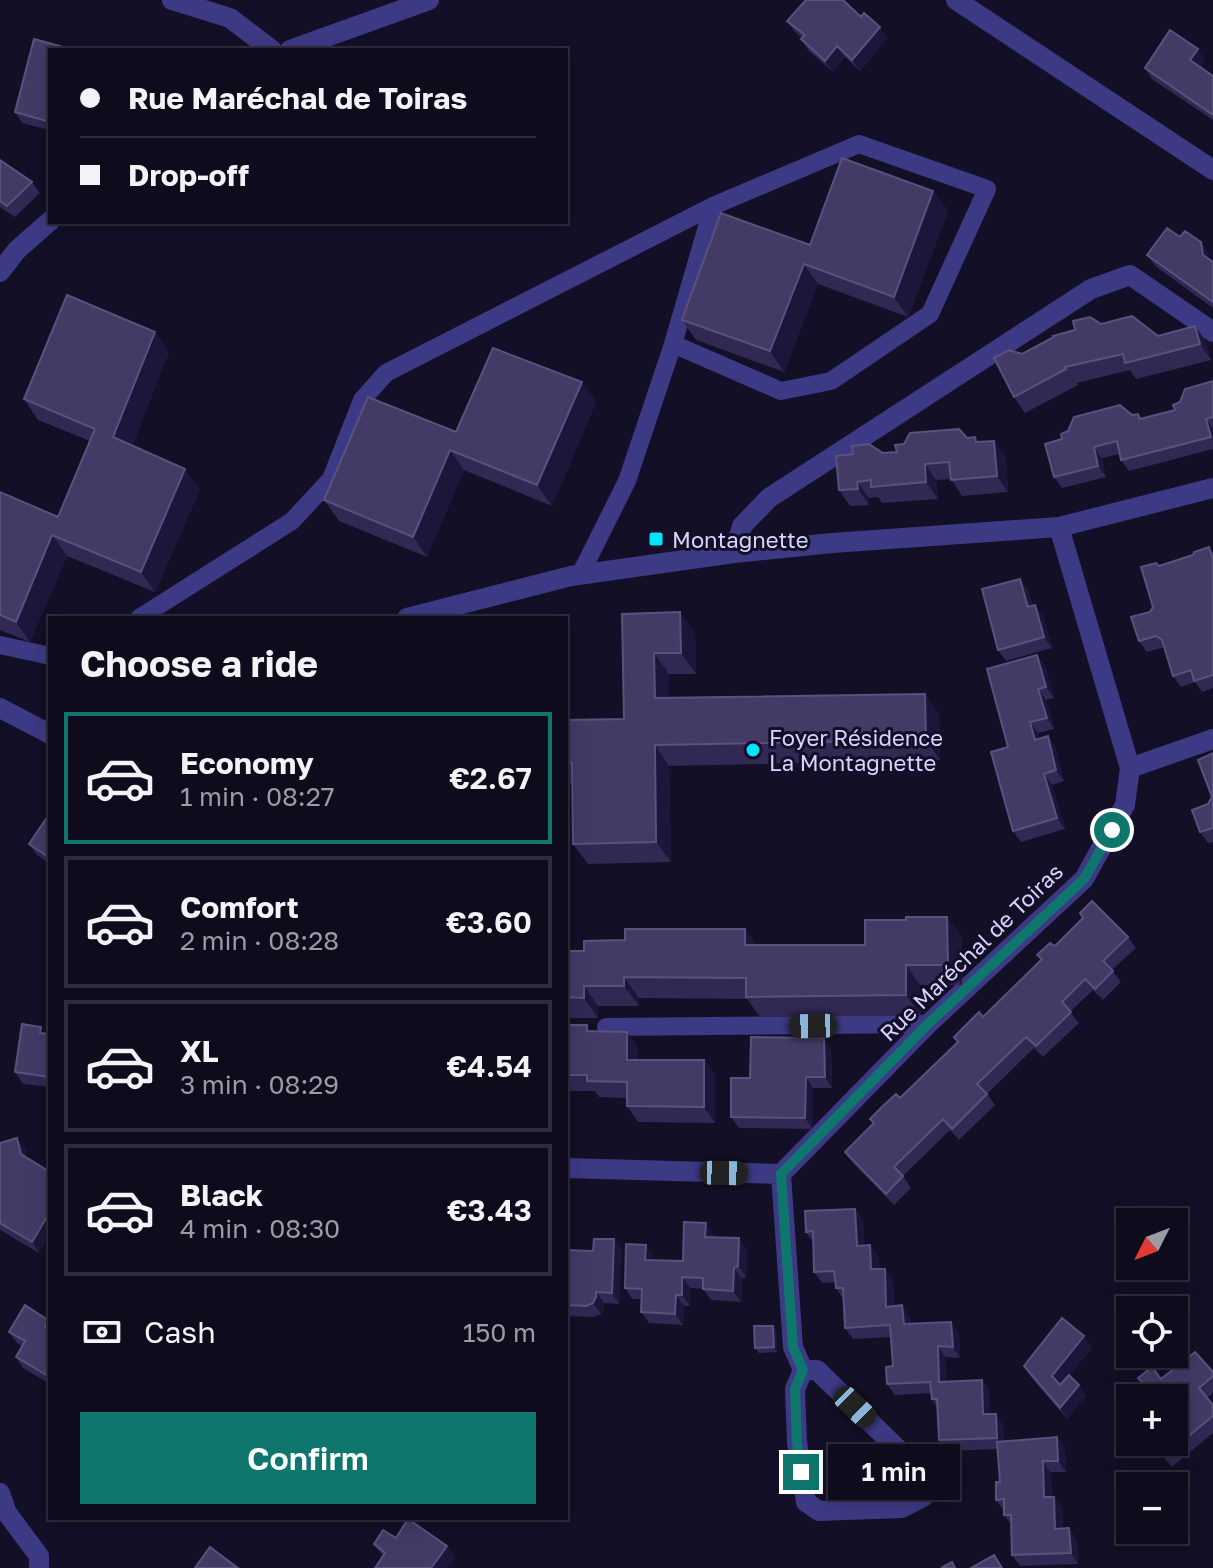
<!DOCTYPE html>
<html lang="en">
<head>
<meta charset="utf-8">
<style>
	:root { --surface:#0e0b1c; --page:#1c1929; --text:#f1f3f6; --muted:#9b9ba3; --line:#2e2b3b; --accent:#0f766e }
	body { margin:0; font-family:"Golos Text",sans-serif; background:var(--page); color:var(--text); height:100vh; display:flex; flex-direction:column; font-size:30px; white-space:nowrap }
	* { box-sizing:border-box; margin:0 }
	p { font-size:26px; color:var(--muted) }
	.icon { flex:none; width:44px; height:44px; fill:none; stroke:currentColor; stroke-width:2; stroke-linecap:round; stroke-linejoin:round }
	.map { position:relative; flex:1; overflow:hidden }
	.panel { position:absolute; left:48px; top:616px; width:520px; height:904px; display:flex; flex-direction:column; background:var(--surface); border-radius:0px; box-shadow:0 4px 20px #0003,0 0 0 2px var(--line) }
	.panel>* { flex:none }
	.guide { position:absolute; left:48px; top:48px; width:520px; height:176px; border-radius:0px; box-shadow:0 4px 20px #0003,0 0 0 2px var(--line); display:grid; align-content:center; height:176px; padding:0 32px; background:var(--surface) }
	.needle { width:52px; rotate:228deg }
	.tools { position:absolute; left:1116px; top:1208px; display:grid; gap:16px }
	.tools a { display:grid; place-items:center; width:72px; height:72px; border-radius:0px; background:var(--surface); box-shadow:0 4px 20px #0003,0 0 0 2px var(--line); font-size:40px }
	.end { position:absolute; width:36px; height:36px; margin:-18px; border:10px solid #0f766e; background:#fff; box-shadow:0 0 0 4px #fff }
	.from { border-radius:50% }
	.bubble { position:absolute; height:56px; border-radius:0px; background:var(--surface); box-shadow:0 4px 20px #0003,0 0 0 2px var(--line); font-size:26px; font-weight:600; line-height:56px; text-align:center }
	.car { position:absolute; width:24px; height:48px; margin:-24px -12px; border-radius:10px; box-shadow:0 0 6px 2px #0007; background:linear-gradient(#222 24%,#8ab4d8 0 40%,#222 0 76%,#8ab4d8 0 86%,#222 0) }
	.guide b { display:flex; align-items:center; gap:28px; height:76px; font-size:30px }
	.guide b+b { border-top:2px solid var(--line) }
	.guide i { width:20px; height:20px; background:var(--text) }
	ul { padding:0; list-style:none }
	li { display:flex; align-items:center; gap:24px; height:132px; margin:0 16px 12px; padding:0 16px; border:4px solid var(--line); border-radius:0px }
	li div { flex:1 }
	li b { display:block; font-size:30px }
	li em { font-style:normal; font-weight:600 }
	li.current { border-color:var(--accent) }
	li>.icon { width:72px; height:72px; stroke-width:1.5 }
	h2 { padding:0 32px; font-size:36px; line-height:96px }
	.pay { display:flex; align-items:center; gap:20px; height:88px; padding:0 32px; font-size:30px }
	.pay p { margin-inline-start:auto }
	.cta { display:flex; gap:16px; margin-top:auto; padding:16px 32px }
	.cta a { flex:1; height:92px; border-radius:0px; background:var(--accent); color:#fff; font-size:32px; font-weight:600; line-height:92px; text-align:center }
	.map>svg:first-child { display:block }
</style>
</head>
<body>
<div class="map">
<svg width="1213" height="1568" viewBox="0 0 1213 1568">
	<rect width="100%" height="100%" fill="#130f26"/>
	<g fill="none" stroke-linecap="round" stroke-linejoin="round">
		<path stroke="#3d3a85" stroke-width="18" d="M580 575 627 481 673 344 713 206
			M139 618 292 521 331 479 362 400 386 373 713 206 859 144 987 189 930 314 831 381 781 391 673 344
			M0 645 46 655 50 654
			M606 1027 928 1024"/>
		<path stroke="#3d3a85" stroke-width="20" d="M734 553 742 526 769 498 1091 289 1130 275 1213 332
			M407 618 571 576 734 553 832 543 1059 527 1213 488
			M0 708 50 734
			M1130 768 1213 739
			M566 1168 781 1174 928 1024 1084 879 1125 805 1130 768 1059 527
			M781 1174 793 1347 803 1370 795 1389 797 1442 806 1502 819 1511 902 1508 923 1497 926 1484 913 1464 817 1370H803
			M0 1493 7 1513 39 1556V1568"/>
		<path stroke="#3d3a85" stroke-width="20" d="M172 0 230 18 272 50
			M956 0 1213 170
			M290 50 429 0
			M0 272 17 250 50 221"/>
	</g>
	<path fill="#312854" d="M861 17 887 38 860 71 845 57 833 72 808 50 801 39 802 38 795 32 787 21Z
		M34 39 72 50H50V130L22 123 15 112Z
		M1205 60 1200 67 1213 76V120L1152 79 1145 68Z
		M0 160 32 182 40 193 15 217 0 207Z
		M933 191 948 211 908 317 818 284 784 372 696 340 682 320 810 245Z
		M1180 237 1201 242 1208 253 1209 260 1213 262V308L1155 266 1147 255Z
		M1101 324 1158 336 1195 326 1206 342 1211 360 1136 379 1130 370 1077 383 1078 385 1025 413 1014 397 1022 354Z
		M169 352 132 446 200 489 155 592 67 556 30 642 0 630V492L58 517 90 441 38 420 24 399Z
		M1213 381V449L1129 471 1121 460 1120 454 1102 458 1106 477 1062 488 1054 477 1062 439 1132 415 1142 419 1175 410 1180 402Z
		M582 382 596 402 552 506 464 470 427 557 339 521 324 500 456 432Z
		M967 438 1006 457 1008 492 962 496 951 479 936 480 938 499 882 503 878 497 869 498V505L850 506 839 490 883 453 897 452Z
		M1213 552V688L1202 692 1195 682 1181 687 1173 676 1165 647 1147 652 1139 641 1153 607 1159 566Z
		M1028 590 1033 606 1043 616 1052 648 1006 661 998 650Z
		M622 614 695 632 696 674H669V698L925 694 939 714 940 760 669 766 671 862 588 864 573 844V784H566V720L624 719Z
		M1037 655 1045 666 1054 698 1046 700 1054 729 1038 733 1039 739 1048 736 1055 747 1064 781 1052 785 1065 829 1021 842 1013 831 1008 747Z
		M1213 753V842L1208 843 1200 832 1208 804 1212 797Z
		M50 813V864L37 855 29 844Z
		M947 917 962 937V985H920L921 1015 760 1017 747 999 639 998V1006H598V1018H566V951H584L625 940 745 929 757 945H865L906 920Z
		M1128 937 1136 948 1112 970 1121 982 1103 1000 1093 990 1070 1012 1079 1023 1043 1057 1034 1048 987 1094 995 1105 959 1140 950 1130 903 1176 911 1188 894 1205 853 1163 845 1152 873 1124 870 1119 900 1098 958 1042 954 1037 983 1017 1041 960 1037 955 1055 946Z
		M566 1025 592 1031 627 1032 638 1048V1060H704L715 1076V1123L638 1122 627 1106V1098L599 1097 595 1091H566Z
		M46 1034H50V1087L23 1084 15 1072Z
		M831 1049 832 1088H813V1129L739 1128 731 1117 750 1078Z
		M0 1143 25 1149 39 1253 0 1230Z
		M855 1209 863 1220 864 1246 878 1256 879 1269 893 1280 894 1306 910 1317 911 1324 959 1333 960 1358 945 1357 946 1381 982 1380 989 1391 990 1414 1003 1425 1004 1441 1057 1437 1065 1448 1066 1472H1050L1052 1497 1062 1508 1063 1529 1077 1540 1078 1564 1020 1566 1012 1555 1011 1524 1004 1515V1511L996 1500 1000 1482 997 1449 946 1451 939 1440 937 1407 932 1399 931 1393 895 1395 887 1384 893 1366 891 1337 853 1339 845 1328 843 1299 836 1288 835 1282 822 1283 814 1272 813 1242 806 1232Z
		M713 1234V1237L739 1238 747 1250 746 1277 742 1279 741 1302 711 1300 703 1289 690 1288V1306H684L683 1325 649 1323 641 1312V1299H632L625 1288 646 1245 653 1256V1261H683Z
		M614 1239 622 1250 619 1304 604 1303V1308L601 1314 593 1317 566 1316V1250L593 1251Z
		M48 1320 50 1322V1384L23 1368 16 1357 22 1346 17 1343 9 1332Z
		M773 1326 777 1331V1352L759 1353 755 1348Z
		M1092 1347 1069 1376 1086 1396 1067 1419 1031 1377 1024 1366Z
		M1213 1372V1393L1207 1398 1213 1405V1433L1172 1467 1151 1442H1174V1398H1149L1145 1392 1147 1391 1138 1378 1161 1379Z
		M396 1538 455 1557 447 1568H375L383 1556 374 1544Z"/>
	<path fill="#1d163a" d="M880 27 887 38 860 71 852 60Z
		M837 46 845 57 833 72 825 61Z
		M1198 49 1205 60 1197 71 1190 60Z
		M933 191 948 211 908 317 894 297Z
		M1201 242 1208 253 1211 266 1203 255Z
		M804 264 818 284 784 372 770 351Z
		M1195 326 1206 342 1211 360 1200 344Z
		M155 332 169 352 127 458 113 437Z
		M582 382 596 402 552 506 537 485Z
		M1206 419 1213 429V440L1211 437Z
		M994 441 1006 457 1008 492 997 476Z
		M1094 447 1102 458 1106 477 1098 466Z
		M450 450 464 470 427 557 413 537Z
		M925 464 936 480 938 499 926 482Z
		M185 469 200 489 155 592 141 572Z
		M857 482 869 498V505L858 489Z
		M52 535 67 556 30 642 16 622Z
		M1020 579 1028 590 1036 618 1028 607Z
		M1035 605 1043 616 1052 648 1044 637Z
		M680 612 695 632 696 674 681 653Z
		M654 653 669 674V718L655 698Z
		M1037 655 1045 666 1054 698 1046 687Z
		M1038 689 1046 700 1054 729 1047 718Z
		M925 694 939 714 940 760 926 740Z
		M1030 722 1038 733 1043 751 1035 740Z
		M1048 736 1055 747 1064 781 1056 770Z
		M655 745 669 766 671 862 656 842Z
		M1044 774 1052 785 1065 829 1057 818Z
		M947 917 962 937V985L948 965Z
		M745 929 760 949 745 945Z
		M906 965 920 985 921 1015 906 995Z
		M624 977 639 998V1006L624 986Z
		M584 986 598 1006V1018L584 998Z
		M627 1032 638 1048V1076L627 1060Z
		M824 1038 831 1049 832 1088 825 1077Z
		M704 1060 715 1076V1123L704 1107Z
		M806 1077 813 1088V1129L805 1118Z
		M17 1138 25 1149 28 1165 21 1154Z
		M855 1209 863 1220 865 1257 857 1246Z
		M50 1212V1235L39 1253 32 1242Z
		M706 1223 713 1234V1248L705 1237Z
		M739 1238 747 1250 746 1277 738 1266Z
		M614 1239 622 1250 619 1304 612 1293Z
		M646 1245 653 1256V1271L645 1260Z
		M870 1245 878 1256 879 1280 871 1269Z
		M734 1268 742 1279 741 1302 733 1291Z
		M885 1269 893 1280 894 1318 886 1307Z
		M682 1277 690 1288V1306L682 1295Z
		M596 1292 604 1303V1308L601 1314 593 1303Z
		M676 1295 684 1306 683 1325 675 1314Z
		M902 1305 910 1317 911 1336 904 1324Z
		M48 1320 50 1322V1334L45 1326Z
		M951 1322 959 1333 960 1358 953 1347Z
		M773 1326 777 1331V1352L774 1347Z
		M1084 1336 1092 1347 1060 1387 1052 1376Z
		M938 1346 945 1357 947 1393 939 1382Z
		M982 1380 989 1391 991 1425 983 1414Z
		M1079 1385 1086 1396 1067 1419 1060 1408Z
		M996 1414 1003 1425 1004 1449 997 1438Z
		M1057 1437 1065 1448 1066 1472 1058 1461Z
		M1043 1461 1050 1472 1052 1508 1044 1497Z
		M1054 1497 1062 1508 1063 1540 1055 1529Z
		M1069 1528 1077 1540 1078 1564 1071 1553Z
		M447 1546 455 1557 447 1568H431Z"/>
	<path fill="#433a66" stroke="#5a527e" stroke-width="2" d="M806 0H843L861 17 864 13 880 27 852 60 837 46 825 61 801 39 805 35 787 21Z
		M1170 30 1198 49 1190 60 1213 76V115L1145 68Z
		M34 39 71 49V50H50V122L15 112Z
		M842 158 933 191 894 297 804 264 770 351 682 320 721 213 810 245Z
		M0 160 32 182 7 206 0 201Z
		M1167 228 1180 237 1185 231 1201 242 1203 255 1213 262V302L1147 255Z
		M67 295 155 332 113 437 185 469 141 572 52 535 16 622 0 615V492L58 517 95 429 24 399Z
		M1132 316 1158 336 1195 326 1200 344 1125 363 1123 354 1065 367 1066 369 1014 397 994 358 1009 350 1022 354 1054 337 1053 336 1075 330 1073 321 1090 317 1101 324Z
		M493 348 582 382 537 485 450 450 413 537 324 500 368 397 456 432Z
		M1213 381V417L1206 419 1211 437 1121 460 1117 441 1094 447 1098 466 1054 477 1045 444 1062 439 1061 434 1068 431 1074 417 1120 405 1132 415 1138 414 1140 419 1175 410 1173 405 1180 402 1185 389Z
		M959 429 967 438 975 437 976 442 994 441 997 476 951 480 949 462 925 464 926 482 871 487V480L857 482 858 489 839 490 836 456 853 454 852 446 869 444 883 453 897 452 895 445 904 444 910 433Z
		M1209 547 1213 559V675L1194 681 1191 670 1173 676 1162 640 1156 636 1139 641 1131 617 1150 612 1153 607 1141 567 1156 563 1159 566 1193 555 1194 552Z
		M1020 579 1028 607 1035 605 1044 637 998 650 982 589Z
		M680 612 681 653H654L655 698 925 694 926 740 655 745 656 842 573 844 572 763H566V720L624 719 622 614Z
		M1037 655 1046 687 1038 689 1047 718 1030 722 1035 740 1048 736 1056 770 1044 774 1057 818 1013 831 991 752 1008 747 987 669Z
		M1213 753V828L1200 832 1192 810 1208 804 1212 797 1198 760Z
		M50 813V858L29 844Z
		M1092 901 1128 937 1103 961 1113 971 1095 989 1085 979 1062 1002 1071 1012 1036 1046 1026 1037 977 1084 987 1094 952 1129 943 1119 894 1167 903 1176 886 1194 845 1152 874 1123 870 1119 882 1107 896 1094 900 1098 958 1042 954 1037 979 1012 983 1017 1042 959 1037 955 1050 943 1055 946 1083 918 1080 913Z
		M906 917H947L948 965H906V995L746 997V978L624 977V986H584V998L566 997V951H584V941L625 940V929H745V945H865V920H906Z
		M22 1024 41 1027 40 1033 50 1034V1077L15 1072Z
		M566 1025H587V1031L627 1032V1060H704V1107L627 1106V1082L587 1081V1075H566Z
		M751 1037 824 1038 825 1077H806L805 1118 731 1117V1078H750Z
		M17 1138 21 1154 50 1172V1212L32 1242 0 1223V1143Z
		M855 1209 857 1246 870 1245 871 1269H885L886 1307 902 1305 904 1324 951 1322 953 1347 938 1346 939 1382 982 1380 983 1414H996L997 1438 939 1440 937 1399H932L930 1382 887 1384 886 1367 893 1366 890 1325 845 1328 843 1288H836L834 1271 814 1272 813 1231 806 1232 805 1211Z
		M684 1222 706 1223 705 1237 739 1238 738 1266 734 1268 733 1291 703 1289V1278L682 1277V1295H676L675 1314 641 1312 642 1289 625 1288 626 1244 646 1245 645 1260 683 1261Z
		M594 1239H614L612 1293 596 1292V1297L593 1303 586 1306 566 1305V1250L593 1251Z
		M25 1305 48 1320 45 1326 50 1329V1377L16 1357 25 1341 9 1332Z
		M1062 1318 1084 1336 1052 1376 1060 1385 1069 1375 1079 1385 1060 1408 1024 1366Z
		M754 1326H773L774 1347 755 1348Z
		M1195 1352 1213 1372V1376L1199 1388 1213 1405V1416L1164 1456 1152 1442H1174V1398H1150L1145 1392 1149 1389 1138 1378 1152 1367 1161 1379Z
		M1057 1437 1058 1461H1043L1044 1497H1054L1055 1529 1069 1528 1071 1553 1012 1555 1011 1515H1004V1499L996 1500V1482H1000L997 1442Z
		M408 1519 447 1546 431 1568H375L385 1553 374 1544 383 1530 396 1538Z
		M210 1547 238 1568H195Z
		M994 1555 1002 1568H971Z
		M952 1562 955 1568H941Z"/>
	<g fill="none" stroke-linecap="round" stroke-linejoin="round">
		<path stroke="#0f766e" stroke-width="10" d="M801 1472 797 1442 795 1389 803 1370 793 1347 781 1174 928 1024 1084 879 1112 830"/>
	</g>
	<g fill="#00e5ff" stroke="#130f26" stroke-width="3">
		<rect x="648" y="531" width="16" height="16" rx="4"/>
		<circle cx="753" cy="750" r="8"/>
	</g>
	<g text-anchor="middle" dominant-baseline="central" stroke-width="6" stroke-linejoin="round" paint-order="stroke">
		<g font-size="22" fill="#d9d4ff" stroke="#130f26" text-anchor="start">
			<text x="672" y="539">Montagnette</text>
			<text x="769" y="737">Foyer Résidence<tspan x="769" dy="25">La Montagnette</tspan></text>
		</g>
		<g font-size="22" fill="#d9d4ff" stroke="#130f26">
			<text transform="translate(971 952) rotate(-44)">Rue Maréchal de Toiras</text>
		</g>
	</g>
</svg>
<div class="tools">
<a><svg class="needle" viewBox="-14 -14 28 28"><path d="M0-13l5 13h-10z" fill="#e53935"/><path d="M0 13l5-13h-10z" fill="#9b9ba3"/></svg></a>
<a><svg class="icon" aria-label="locate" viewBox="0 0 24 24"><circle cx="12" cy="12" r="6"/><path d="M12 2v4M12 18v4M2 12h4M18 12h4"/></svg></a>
<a>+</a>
<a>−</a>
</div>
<i class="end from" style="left:1112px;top:830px"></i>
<i class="end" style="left:801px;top:1472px"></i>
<div class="bubble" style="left:828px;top:1444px;width:132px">1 min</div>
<i class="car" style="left:813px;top:1026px;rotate:269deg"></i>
<i class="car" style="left:724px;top:1173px;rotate:91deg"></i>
<i class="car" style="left:855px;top:1407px;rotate:134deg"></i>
<div class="guide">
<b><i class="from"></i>Rue Maréchal de Toiras</b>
<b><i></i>Drop-off</b>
</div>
<section class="panel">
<h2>Choose a ride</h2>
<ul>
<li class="current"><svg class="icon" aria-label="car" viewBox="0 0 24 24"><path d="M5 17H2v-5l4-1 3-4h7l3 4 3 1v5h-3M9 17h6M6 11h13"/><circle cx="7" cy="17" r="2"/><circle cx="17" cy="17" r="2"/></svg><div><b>Economy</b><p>1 min · 08:27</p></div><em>€2.67</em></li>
<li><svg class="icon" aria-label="car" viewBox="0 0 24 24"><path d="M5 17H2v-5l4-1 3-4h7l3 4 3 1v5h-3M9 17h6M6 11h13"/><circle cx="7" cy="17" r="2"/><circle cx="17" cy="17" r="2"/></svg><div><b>Comfort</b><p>2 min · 08:28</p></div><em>€3.60</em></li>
<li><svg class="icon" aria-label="car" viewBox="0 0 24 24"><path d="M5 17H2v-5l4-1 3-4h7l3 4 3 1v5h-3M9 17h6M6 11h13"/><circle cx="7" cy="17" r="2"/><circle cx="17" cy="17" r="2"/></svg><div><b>XL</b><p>3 min · 08:29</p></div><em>€4.54</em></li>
<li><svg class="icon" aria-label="car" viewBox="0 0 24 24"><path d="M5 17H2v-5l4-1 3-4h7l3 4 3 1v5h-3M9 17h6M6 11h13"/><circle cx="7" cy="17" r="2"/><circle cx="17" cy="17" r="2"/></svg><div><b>Black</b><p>4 min · 08:30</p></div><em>€3.43</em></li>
</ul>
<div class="pay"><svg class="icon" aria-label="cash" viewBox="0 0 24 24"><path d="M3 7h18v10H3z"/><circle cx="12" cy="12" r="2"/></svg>Cash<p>150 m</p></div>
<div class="cta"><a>Confirm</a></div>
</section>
</div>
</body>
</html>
